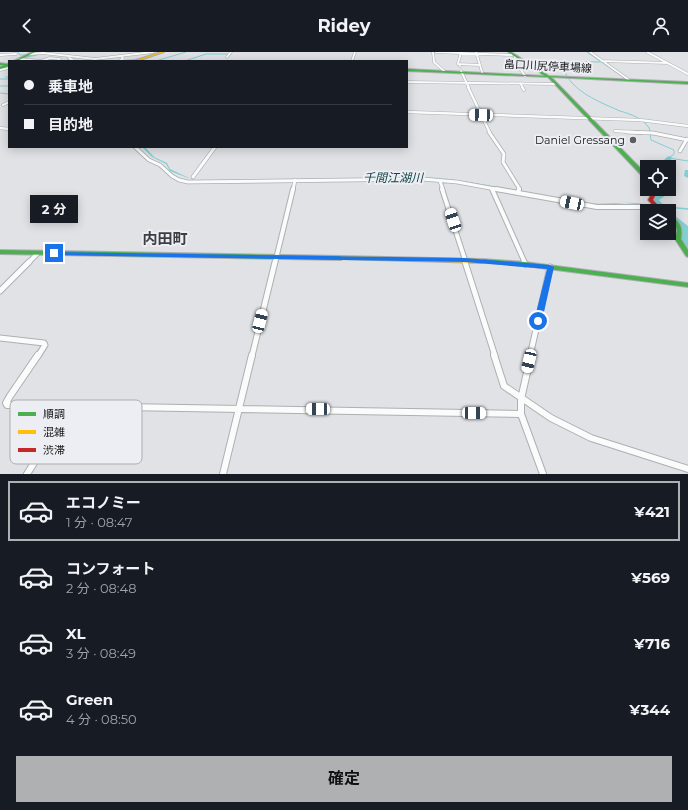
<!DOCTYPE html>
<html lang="ja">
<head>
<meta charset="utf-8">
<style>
	:root { --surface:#171b24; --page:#20242c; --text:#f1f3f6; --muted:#9ea1a6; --line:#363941; --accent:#aeb0b2 }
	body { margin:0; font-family:Montserrat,"Noto Sans JP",sans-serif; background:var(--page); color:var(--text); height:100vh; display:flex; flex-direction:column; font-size:15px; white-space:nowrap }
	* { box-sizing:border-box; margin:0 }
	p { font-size:13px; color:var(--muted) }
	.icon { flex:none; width:22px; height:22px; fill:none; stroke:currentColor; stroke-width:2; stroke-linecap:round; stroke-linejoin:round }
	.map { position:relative; height:422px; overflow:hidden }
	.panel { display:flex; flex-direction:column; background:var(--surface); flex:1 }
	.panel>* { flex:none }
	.hud { position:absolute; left:8px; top:8px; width:400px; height:88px; border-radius:0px; box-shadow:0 2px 10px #0003; display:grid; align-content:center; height:88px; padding:0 16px; background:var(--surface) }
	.controls { position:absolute; left:640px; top:108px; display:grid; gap:8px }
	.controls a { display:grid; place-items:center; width:36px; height:36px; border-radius:0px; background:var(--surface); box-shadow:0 2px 10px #0003; font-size:20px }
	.end { position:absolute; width:18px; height:18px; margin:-9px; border:5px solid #1a73e8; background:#fff; box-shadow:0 0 0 2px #fff }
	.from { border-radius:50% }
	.bubble { position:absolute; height:28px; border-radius:0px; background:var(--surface); box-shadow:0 2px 10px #0003; font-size:13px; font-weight:700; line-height:28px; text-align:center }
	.car { position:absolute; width:12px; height:24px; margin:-12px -6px; border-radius:5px; box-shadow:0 0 3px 1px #0007; background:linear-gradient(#fff 24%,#345 0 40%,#fff 0 76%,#345 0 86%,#fff 0) }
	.hud b { display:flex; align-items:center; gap:14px; height:38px; font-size:15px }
	.hud b+b { border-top:1px solid var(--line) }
	.hud i { width:10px; height:10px; background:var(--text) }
	ul { padding:7px 0 0; list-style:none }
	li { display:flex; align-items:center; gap:12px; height:60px; margin:0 8px 6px; padding:0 8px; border:2px solid transparent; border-radius:0px }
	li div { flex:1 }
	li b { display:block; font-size:15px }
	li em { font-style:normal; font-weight:700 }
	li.active { border-color:var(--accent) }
	li>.icon { width:36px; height:36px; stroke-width:1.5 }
	.button { display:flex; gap:8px; margin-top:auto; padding:8px 16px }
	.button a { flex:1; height:46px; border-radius:0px; background:var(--accent); color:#111; font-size:16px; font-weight:700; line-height:46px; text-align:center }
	header { display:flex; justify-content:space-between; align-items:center; height:52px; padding:0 16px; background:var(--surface); font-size:18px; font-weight:700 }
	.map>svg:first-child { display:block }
</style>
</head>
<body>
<header><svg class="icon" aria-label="back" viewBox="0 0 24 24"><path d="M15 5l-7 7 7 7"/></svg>Ridey<svg class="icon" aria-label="person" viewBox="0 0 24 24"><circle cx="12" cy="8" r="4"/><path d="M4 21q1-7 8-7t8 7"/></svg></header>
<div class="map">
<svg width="688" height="422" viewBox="0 0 688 422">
	<rect width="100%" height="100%" fill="#e0e2e5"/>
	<path fill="#82cfd4" d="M142 95H145L154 105 167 111 170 117 189 126 425 124C467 129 508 136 548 144 560 146 572 150 584 151 607 154 632 147 653 154L626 151 604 153 586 152 461 129 425 124 188 126 170 119 166 112 152 105Z"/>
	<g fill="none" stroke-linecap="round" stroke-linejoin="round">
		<path stroke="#82cfd4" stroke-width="1" d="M18 0 20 3H27
			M587 0 626 27
			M23 6 41 2
			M156 9 186 0
			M185 9 206 2H230L232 0
			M6 25H9
			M567 25 565 19 555 9 600 10
			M568 26C580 43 602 51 620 59 630 62 643 66 649 76 651 79 650 85 651 88L674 98V102L669 106
			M0 27H9
			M0 34H9
			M0 41 9 42
			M669 106 688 109"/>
		<path stroke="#82cfd4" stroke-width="1.5" d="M667 155 688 157
			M686 177H688"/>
		<path fill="#82cfd4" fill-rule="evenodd" d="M669 104 672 106 668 112 670 115H662L660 112 667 105Z
			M669 117H672L676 125 672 139 659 148 670 160 688 174V196L685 195 680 187 681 178 669 167V159H661L651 148C653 141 662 137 669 137Z
			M685 118H688V126L684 124Z"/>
		<g stroke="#adafb1" stroke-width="3">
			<path id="street-far5" d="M433 0 434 10 444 19
				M436 0 512 3
				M476 0 482 20
				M590 0 629 28
				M647 0 688 22
				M30 2 43 1 95 7 153 0
				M0 3 16 2
				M121 4 123 6 120 8 134 9
				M227 5 231 0
				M515 5 514 8 525 24
				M19 7 41 9 50 6 60 7
				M68 9 73 8 69 6
				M352 9 355 0
				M602 9 668 11
				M458 12 480 13
				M460 14 458 11 461 1
				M0 18 9 16
				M461 19 469 36
				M407 30 556 32
				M520 31 523 36"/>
		</g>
		<g stroke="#adafb1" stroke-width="3.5">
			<path id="street-far4" d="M468 35 490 81
				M522 35 524 38
				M3 53 9 50
				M407 60 640 68 688 74
				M0 76 9 77
				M615 79 646 81"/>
		</g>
		<g stroke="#adafb1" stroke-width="4.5">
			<path id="street-far3" d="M489 80 504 102 503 110 519 136V138
				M627 80 653 81 688 88
				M135 95 149 108 160 113 172 124 179 128 188 130 422 127 457 130 501 138
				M680 99 687 87
				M193 125 215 95
				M440 129 443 138
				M293 138 295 128"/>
		</g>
		<g stroke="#adafb1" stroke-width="6">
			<path id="street-far2" d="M442 137 466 211
				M492 137 525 211
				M496 137 597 155H657
				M518 141 519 137
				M28 211 38 201
				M275 211 293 137"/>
		</g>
		<g stroke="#adafb1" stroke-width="7">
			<path id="street-far1" d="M465 210 495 304
				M524 210 525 212
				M0 239 29 210
				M0 286 44 291 45 293 38 304
				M252 304 275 210
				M530 304 550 215"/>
		</g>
		<g stroke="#adafb1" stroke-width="8">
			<path id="street" d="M38 303 10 344 6 351 7 353 521 362
				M494 303 504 334 551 366 591 386 688 417
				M531 303 521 347V362L543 422
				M27 422 70 353
				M223 422 252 303"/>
		</g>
		<g stroke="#adafb1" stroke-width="2">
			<path id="fast" d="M32 0H35L17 9H14Z
				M508 0H511L549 24 688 30V32L551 25 647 123V127H645L548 25 407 19V17L545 24Z
				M0 11 7 12 9 11V14L0 17V15L4 13H0Z
				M669 163C680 169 683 175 681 187L688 198V205L686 204 675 187 677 179 676 174 669 168Z
				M0 198 341 204 344 206 341 208 0 202Z
				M482 207 525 210 688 231V235L525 214 480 210 479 209 480 208Z"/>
		</g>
		<g stroke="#adafb1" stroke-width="2">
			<path id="slow" d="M161 0H164L137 9H133Z
				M341 204 482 207 485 209 482 211 339 207 338 206 339 205Z"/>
		</g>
		<g stroke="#adafb1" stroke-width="2">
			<path id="jam" d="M654 137H658L653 148 664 159H658L648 148Z"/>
		</g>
		<use href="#street-far5" stroke="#fafbfb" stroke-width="2"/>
		<use href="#street-far4" stroke="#fafbfb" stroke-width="2.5"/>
		<use href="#street-far3" stroke="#fafbfb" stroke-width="3"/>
		<use href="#street-far2" stroke="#fafbfb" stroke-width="4"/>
		<use href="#street-far1" stroke="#fafbfb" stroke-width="5"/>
		<use href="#street" stroke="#fafbfb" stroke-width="6"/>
		<use href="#fast" fill="#4caf50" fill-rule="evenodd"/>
		<use href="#slow" fill="#ffc107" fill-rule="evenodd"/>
		<use href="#jam" fill="#c62828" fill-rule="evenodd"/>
	</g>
	<path fill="#1a73e8" d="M52 200 465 206 550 213 554 215 542 269 538 272 534 269 547 217 465 210 54 203 52 202Z"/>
	<circle fill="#5d5d60" stroke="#eceef3" stroke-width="1.5" cx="633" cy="88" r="4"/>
	<g text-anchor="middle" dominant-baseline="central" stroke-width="4" stroke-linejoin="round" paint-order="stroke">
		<g font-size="11" fill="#161618" stroke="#eceef3">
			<text transform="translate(548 14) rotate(3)">畠口川尻停車場線</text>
		</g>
		<g font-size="11" fill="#161618" stroke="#eceef3" text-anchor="end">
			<text x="625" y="88">Daniel Gressang</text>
		</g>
		<g font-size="12" font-style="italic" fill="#0f4244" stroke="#eceef3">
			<text x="393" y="125">千間江湖川</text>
		</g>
		<g font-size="15" font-weight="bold" fill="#3d3e43" stroke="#eceef3">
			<text x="165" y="186">内田町</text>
		</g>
	</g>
	<rect x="10" y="348" width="132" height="64" rx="6" fill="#eceef3" stroke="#acadb1" stroke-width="1"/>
	<rect x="18" y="360" width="18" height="4" fill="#4caf50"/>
	<rect x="18" y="378" width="18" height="4" fill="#ffc107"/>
	<rect x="18" y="396" width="18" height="4" fill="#c62828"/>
	<g font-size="11" fill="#161618">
		<text x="43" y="366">順調</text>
		<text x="43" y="384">混雑</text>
		<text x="43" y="402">渋滞</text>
	</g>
</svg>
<div class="controls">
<a><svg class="icon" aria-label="locate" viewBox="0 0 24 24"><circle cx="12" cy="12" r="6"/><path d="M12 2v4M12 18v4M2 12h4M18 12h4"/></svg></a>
<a><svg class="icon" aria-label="layers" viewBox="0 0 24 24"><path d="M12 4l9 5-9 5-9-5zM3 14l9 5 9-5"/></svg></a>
</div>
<i class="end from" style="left:538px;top:269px"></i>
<i class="end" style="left:54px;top:201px"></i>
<div class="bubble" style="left:30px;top:143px;width:48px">2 分</div>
<i class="car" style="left:481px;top:63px;rotate:272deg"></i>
<i class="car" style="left:572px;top:151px;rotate:282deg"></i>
<i class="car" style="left:453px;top:168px;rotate:342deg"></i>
<i class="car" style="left:260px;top:269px;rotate:14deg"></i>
<i class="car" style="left:529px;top:309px;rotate:193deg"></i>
<i class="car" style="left:318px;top:357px;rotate:271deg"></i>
<i class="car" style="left:474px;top:361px;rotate:91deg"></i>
<div class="hud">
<b><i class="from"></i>乗車地</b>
<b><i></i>目的地</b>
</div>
</div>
<section class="panel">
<ul>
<li class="active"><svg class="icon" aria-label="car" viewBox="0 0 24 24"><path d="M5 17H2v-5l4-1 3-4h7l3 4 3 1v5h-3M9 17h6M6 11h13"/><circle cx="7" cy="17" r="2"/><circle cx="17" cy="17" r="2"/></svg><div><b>エコノミー</b><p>1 分 · 08:47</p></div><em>¥421</em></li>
<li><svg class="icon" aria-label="car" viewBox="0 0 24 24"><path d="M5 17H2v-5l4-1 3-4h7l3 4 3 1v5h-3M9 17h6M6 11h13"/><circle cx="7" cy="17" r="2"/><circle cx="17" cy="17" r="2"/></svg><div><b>コンフォート</b><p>2 分 · 08:48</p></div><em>¥569</em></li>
<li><svg class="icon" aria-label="car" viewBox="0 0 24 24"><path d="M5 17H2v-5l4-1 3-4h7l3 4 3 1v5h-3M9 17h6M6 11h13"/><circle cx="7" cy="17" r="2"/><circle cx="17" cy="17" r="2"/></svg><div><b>XL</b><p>3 分 · 08:49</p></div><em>¥716</em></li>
<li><svg class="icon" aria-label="car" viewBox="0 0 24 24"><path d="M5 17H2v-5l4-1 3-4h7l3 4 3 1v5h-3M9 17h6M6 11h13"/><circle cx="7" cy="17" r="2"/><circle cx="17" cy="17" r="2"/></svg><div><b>Green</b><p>4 分 · 08:50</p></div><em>¥344</em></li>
</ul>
<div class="button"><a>確定</a></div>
</section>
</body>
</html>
